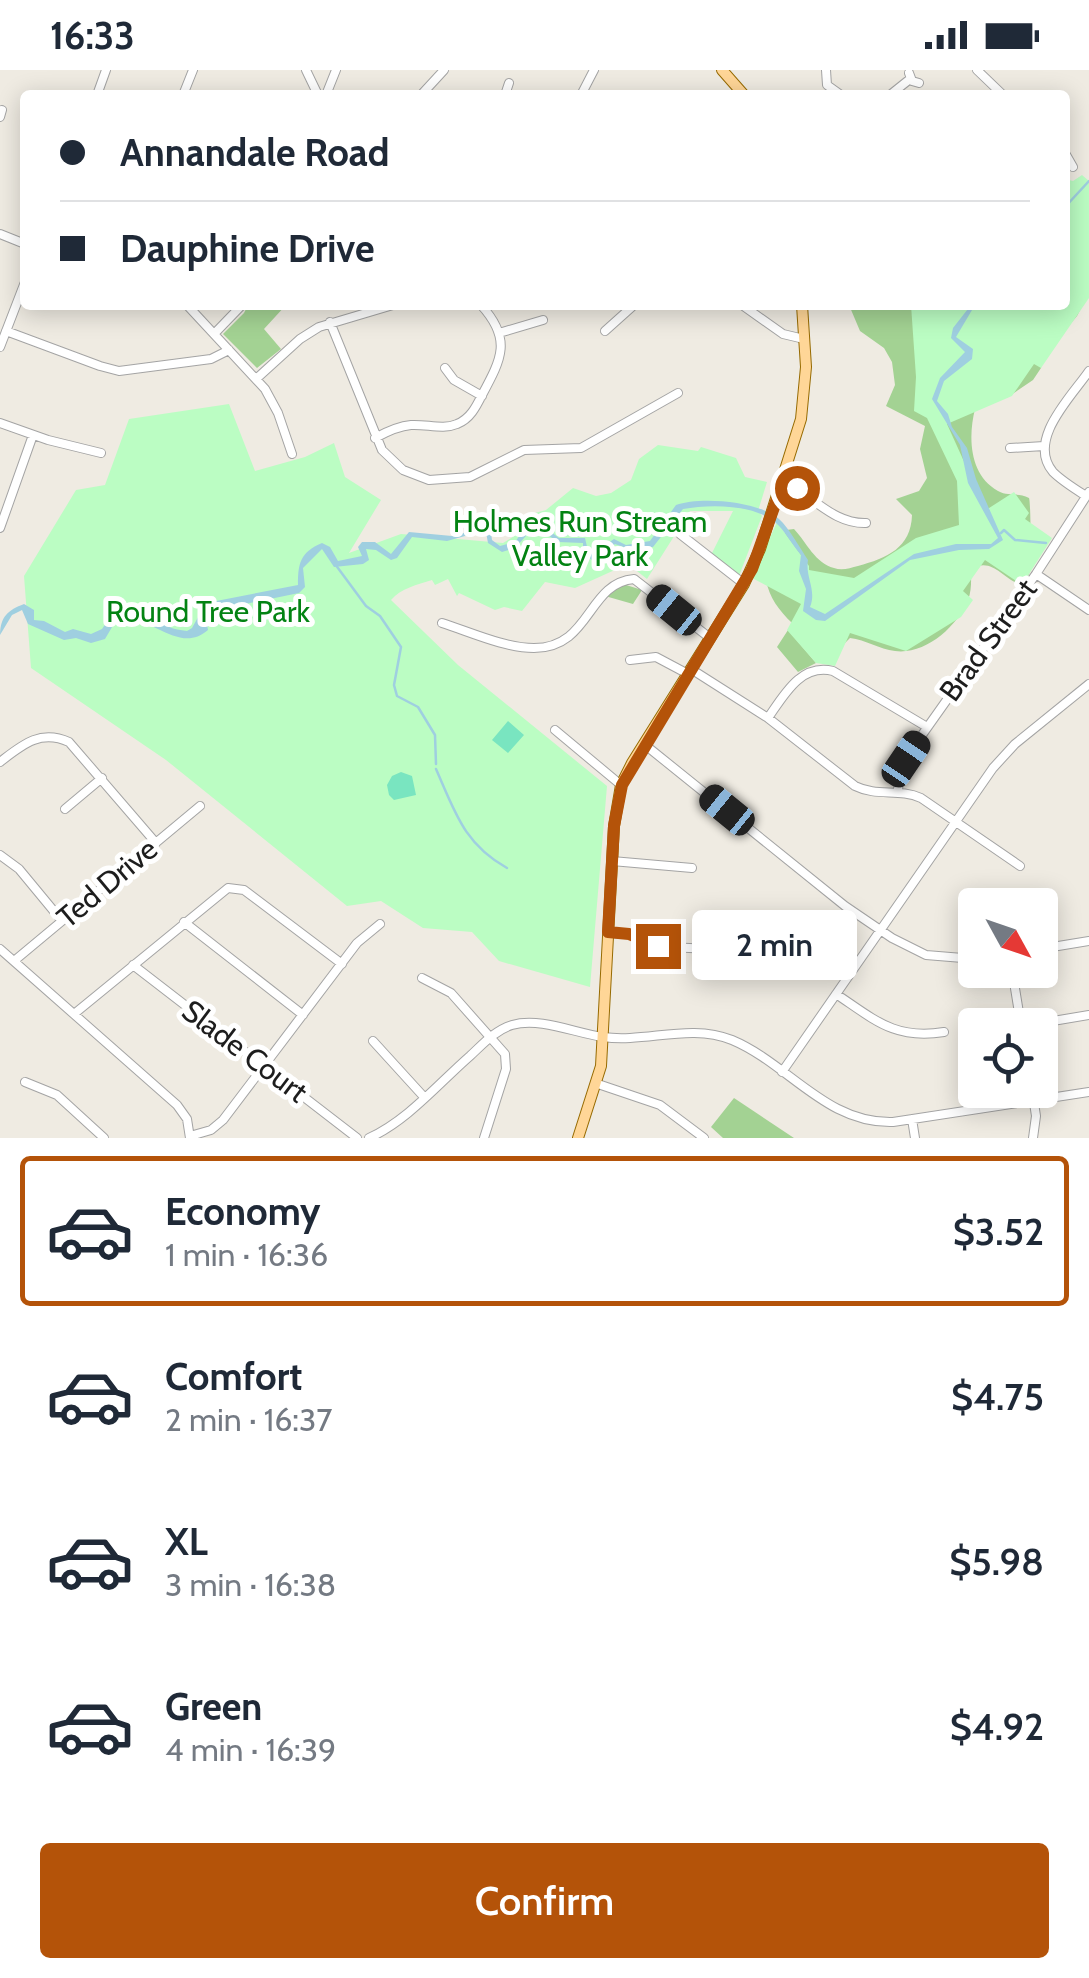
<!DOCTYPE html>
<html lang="en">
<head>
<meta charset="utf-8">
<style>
	:root { --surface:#fff; --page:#f2f2f3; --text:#1f2937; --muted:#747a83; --line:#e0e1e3; --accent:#b45309 }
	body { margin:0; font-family:Cabin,sans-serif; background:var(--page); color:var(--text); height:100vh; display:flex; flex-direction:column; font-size:38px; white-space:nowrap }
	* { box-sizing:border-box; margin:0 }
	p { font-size:32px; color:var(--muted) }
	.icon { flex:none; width:55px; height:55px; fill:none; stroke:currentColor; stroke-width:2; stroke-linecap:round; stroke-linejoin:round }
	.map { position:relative; height:1068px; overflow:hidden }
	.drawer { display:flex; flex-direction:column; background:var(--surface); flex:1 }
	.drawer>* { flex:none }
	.banner { position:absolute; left:20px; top:20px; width:1050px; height:220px; border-radius:10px; box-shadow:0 5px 25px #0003; display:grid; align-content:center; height:220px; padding:0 40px; background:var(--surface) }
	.needle { width:65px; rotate:130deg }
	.buttons { position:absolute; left:958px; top:818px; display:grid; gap:20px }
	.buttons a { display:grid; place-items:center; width:100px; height:100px; border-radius:10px; background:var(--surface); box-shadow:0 5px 25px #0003; font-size:50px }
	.end { position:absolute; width:45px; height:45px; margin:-22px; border:12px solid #b45309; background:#fff; box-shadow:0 0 0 5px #fff }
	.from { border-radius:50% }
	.bubble { position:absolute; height:70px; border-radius:10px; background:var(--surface); box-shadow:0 5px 25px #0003; font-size:32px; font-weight:600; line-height:70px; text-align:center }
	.car { position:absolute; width:30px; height:60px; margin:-30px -15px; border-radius:12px; box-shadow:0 0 8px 2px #0007; background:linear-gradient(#222 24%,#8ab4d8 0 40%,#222 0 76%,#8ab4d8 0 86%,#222 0) }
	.banner b { display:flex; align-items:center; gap:35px; height:95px; font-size:38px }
	.banner b+b { border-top:2px solid var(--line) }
	.banner i { width:25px; height:25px; background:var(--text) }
	ul { padding:18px 0 0; list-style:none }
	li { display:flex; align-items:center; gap:30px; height:150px; margin:0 20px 15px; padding:0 20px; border:5px solid transparent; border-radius:10px }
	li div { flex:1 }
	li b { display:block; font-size:38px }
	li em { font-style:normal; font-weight:600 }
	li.active { border-color:var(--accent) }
	li>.icon { width:90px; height:90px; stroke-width:1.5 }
	.cta { display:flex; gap:20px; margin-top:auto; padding:20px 40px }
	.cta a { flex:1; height:115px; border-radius:10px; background:var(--accent); color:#fff; font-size:40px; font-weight:600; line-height:115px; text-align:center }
	.status { display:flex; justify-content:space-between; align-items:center; height:70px; padding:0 50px; background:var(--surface); direction:ltr }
	.status svg { height:28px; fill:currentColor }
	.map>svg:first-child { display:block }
</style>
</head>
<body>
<div class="status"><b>16:33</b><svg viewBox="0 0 49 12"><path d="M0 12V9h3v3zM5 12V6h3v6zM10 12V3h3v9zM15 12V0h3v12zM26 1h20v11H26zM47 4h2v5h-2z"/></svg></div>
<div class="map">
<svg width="1089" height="1068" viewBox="0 0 1089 1068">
	<rect width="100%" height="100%" fill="#efebe2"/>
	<path fill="#a3d293" d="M1089 223 1077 246 1043 286 1041 298 1033 310 1008 327 975 339C968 367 969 405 998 421 1009 427 1018 422 1029 428 1031 432 1031 497 1030 501 1029 506 1025 510 1022 515 1003 510 993 486 971 499 971 509 972 520 968 530 957 557 925 585 895 581 879 579 866 570 850 568L834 584C807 566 772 544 766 510L786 460 794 459C807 473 815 493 834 498 842 501 850 498 858 496 887 488 911 478 912 445L896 429 919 421 927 408 920 379 925 356 886 336 895 315 892 292 884 278 860 261 849 235H1065Z
		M248 235H286L264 259 281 279 257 298 223 264 244 243Z
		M623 514 642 520 633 534 605 526Z
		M788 560 816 593 798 602 777 577Z
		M734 1028 794 1068H723L711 1057Z"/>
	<path fill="#bbfdc3" d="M1082 105 1089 111V228L1041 298 1034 294 1012 326 947 354 986 440 1014 422 1029 443 1025 449 1052 468 1022 515 985 490 963 521 973 530 961 547 906 581 850 563 835 596 816 593 787 560 801 534 752 508 777 452 809 496V500L854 508 916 468 959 455 957 411 927 348 914 341 916 307 911 235H1065V109L1073 111Z
		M229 334 255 401 305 387 334 373 345 407 381 430 349 483 401 464 503 473 532 455 535 443 546 440 573 418 596 426 611 423 631 410 639 389 658 375 698 381 701 377 736 388 745 407 767 412 758 441 762 446 739 506 712 483 733 441H690L647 509 628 494 575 518 545 512 522 541 504 537 495 540 459 523 457 526 448 509 435 515 432 510C417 515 401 518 391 530L458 595 607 716 590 917 499 891 472 862 423 858 381 831 347 836 166 690 31 598 24 506 76 420 105 415 129 349Z"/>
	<path fill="#79e5c0" d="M508 651 524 665 508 683 492 670Z
		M401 702 412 706 416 725 394 730 389 725 387 715 392 706Z"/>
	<path fill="#9fcfe0" d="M971 235H975L956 267 973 279 972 289 944 311 937 331 948 344 952 357 967 378 976 409 1003 470 989 479 959 480 910 490 825 551 816 550 803 541 806 519 799 501 801 485C793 476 785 461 776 453 754 434 710 434 683 439L653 477 629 479 615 474 593 491 583 482V473L558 472 535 456 515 478 502 482 488 473 486 462 483 461 447 471 412 467 397 488 391 490 376 480 366 479 369 490 363 494 334 497 322 479 303 498 305 517 299 523 211 541 206 549 208 560C177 587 148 538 115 552L105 569 91 573 76 568 64 570 28 554 22 540 12 545 0 565C0 547 8 540 24 534L34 540V550L44 551 65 562 73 559 91 564 102 559 113 543C152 535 154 559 187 561L192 558 206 533 298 515C298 494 300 482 322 473L330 477 338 491 362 486 358 477 362 472H375L391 484 409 462 452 466 490 456 492 470 500 476 515 472 528 454 538 452 559 468H585L588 481 592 484 614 469 626 475 650 471 676 435C700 426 759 431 779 449 789 458 800 478 808 490 805 507 817 520 810 537L825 544 914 484 956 474H991L998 468 968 413 960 375 932 329 940 308 965 282 951 268 953 258Z"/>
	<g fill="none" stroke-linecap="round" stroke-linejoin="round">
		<path stroke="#9fcfe0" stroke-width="2.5" d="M1065 137 1089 111
			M1001 463 1004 460 1015 470 1046 473
			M335 494 366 536 380 546 401 577 394 615 397 626 418 637 435 665 436 694
			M436 699C455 742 464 774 507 798"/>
		<g stroke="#a4a4a4" stroke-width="10">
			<path id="minor" d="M306 0 318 25
				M826 0 827 15 841 25
				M977 0 1003 25
				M909 3 912 11 919 13
				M97 25 106 0
				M183 25 193 0
				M326 25 336 0
				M421 25 444 0
				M505 25 509 13
				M581 25 594 0
				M890 25 910 9
				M0 47 2 40
				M1065 83 1073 97
				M0 164 25 174
				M187 235 265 319 278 343 292 384
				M742 235 783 264 804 269
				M330 252 382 380 403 400 429 410 470 407 524 380 581 378 678 323
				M6 261 100 296 119 301 211 289 229 280
				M605 261 634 235
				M499 263 543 250
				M214 264 242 235
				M0 277 25 212
				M445 298 454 310 482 326
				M256 309 300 269 319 257 393 235
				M0 353 48 370 101 383
				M375 368C386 362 398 356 411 355 427 354 443 360 457 354 470 349 476 337 482 325 502 288 512 269 481 235
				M1010 378 1044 376
				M783 412C812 424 832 454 866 453
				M1086 426C1075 419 1062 411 1053 402 1026 370 1072 326 1089 301
				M0 458 33 365
				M680 464 744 514
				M1036 504 1089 540
				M442 553C470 562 505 578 534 578 591 578 587 513 634 509L710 568
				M630 590 656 587 688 604
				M691 599 768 648 855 716C877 727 899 718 921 728L1020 796
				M768 648C784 625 801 593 833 601L927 657
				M555 660 621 715
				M644 674 845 836 892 868 926 885 975 889
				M0 692C22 675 40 659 69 672L156 773
				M898 722 899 704 905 689 1036 504 1089 422
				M65 739 102 708
				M0 785 19 799 62 851
				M612 791 692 798
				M184 852 303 945
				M608 863 629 864 668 877 772 882
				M0 879 177 1035 187 1049 190 1068
				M1040 879 1089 871
				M14 891 200 736
				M133 895 357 1068
				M1012 900 1021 955
				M422 908 451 923 505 984 506 999 484 1068
				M836 924C875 950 895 970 944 962
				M74 944 228 818 244 820 342 894
				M1029 955 1089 945
				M373 971 424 1027
				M782 1002 993 698 1015 674 1089 614
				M25 1012 57 1025 104 1068
				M595 1013 660 1035 704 1068
				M1032 1020 1036 1046 1033 1068
				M912 1049 915 1068
				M190 1066 211 1060 223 1050 357 873 380 854
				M369 1068C407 1051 438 1014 470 986 482 975 495 960 512 955 540 947 575 963 603 967 647 973 689 953 732 970 789 994 826 1054 893 1052L1089 1022"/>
		</g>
		<g stroke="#966a00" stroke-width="12">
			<path id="major" d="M722 0 744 25
				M578 1068 601 996 614 756 621 715 632 693 744 514 760 479 801 349 806 297 802 235"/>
		</g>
		<use href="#minor" stroke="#fff" stroke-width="8"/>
		<use href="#major" stroke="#ffd697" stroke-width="10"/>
	</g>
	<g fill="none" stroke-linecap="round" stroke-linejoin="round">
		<path stroke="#b45309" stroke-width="12" d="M658 876 629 864 608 862 614 756 622 715 752 499 783 412 797 418"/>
	</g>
	<g text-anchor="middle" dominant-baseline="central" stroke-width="10" stroke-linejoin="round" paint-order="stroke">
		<g font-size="30" fill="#038313" stroke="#fff">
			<text x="580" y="451">Holmes Run Stream<tspan x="580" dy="34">Valley Park</tspan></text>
			<text x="208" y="541">Round Tree Park</text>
		</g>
		<g font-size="30" fill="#1d1d1d" stroke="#fff">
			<text transform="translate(988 570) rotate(-54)">Brad Street</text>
			<text transform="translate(107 813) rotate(-40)">Ted Drive</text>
			<text transform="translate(245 981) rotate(37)">Slade Court</text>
		</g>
	</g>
</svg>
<div class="buttons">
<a><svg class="needle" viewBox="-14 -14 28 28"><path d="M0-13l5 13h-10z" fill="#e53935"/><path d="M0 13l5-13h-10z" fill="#747a83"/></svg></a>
<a><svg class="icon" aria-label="locate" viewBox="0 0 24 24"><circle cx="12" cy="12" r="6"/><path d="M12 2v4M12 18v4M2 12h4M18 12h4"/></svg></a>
</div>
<i class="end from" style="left:797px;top:418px"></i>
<i class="end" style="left:658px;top:876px"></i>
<div class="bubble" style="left:692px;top:840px;width:165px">2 min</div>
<i class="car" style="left:674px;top:540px;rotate:309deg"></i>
<i class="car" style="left:906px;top:689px;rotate:34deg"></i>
<i class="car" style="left:727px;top:740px;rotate:309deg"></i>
<div class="banner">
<b><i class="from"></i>Annandale Road</b>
<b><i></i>Dauphine Drive</b>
</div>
</div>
<section class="drawer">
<ul>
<li class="active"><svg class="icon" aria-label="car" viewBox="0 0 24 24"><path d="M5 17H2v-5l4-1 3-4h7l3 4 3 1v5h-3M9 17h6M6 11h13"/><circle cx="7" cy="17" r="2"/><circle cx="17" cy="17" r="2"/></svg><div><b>Economy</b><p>1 min · 16:36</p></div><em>$3.52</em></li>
<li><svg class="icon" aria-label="car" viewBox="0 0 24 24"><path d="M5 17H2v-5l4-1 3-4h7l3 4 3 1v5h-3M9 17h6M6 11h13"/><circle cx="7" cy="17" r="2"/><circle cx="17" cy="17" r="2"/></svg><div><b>Comfort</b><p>2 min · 16:37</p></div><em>$4.75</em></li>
<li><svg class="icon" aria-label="car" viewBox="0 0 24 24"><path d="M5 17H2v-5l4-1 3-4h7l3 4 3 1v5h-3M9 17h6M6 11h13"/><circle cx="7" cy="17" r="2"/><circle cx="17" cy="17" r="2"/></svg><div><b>XL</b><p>3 min · 16:38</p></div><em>$5.98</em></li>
<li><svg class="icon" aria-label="car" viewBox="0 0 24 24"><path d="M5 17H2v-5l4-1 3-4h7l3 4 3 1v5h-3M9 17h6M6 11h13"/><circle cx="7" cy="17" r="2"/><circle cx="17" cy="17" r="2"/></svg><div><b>Green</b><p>4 min · 16:39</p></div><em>$4.92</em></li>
</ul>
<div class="cta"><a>Confirm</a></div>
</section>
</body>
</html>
